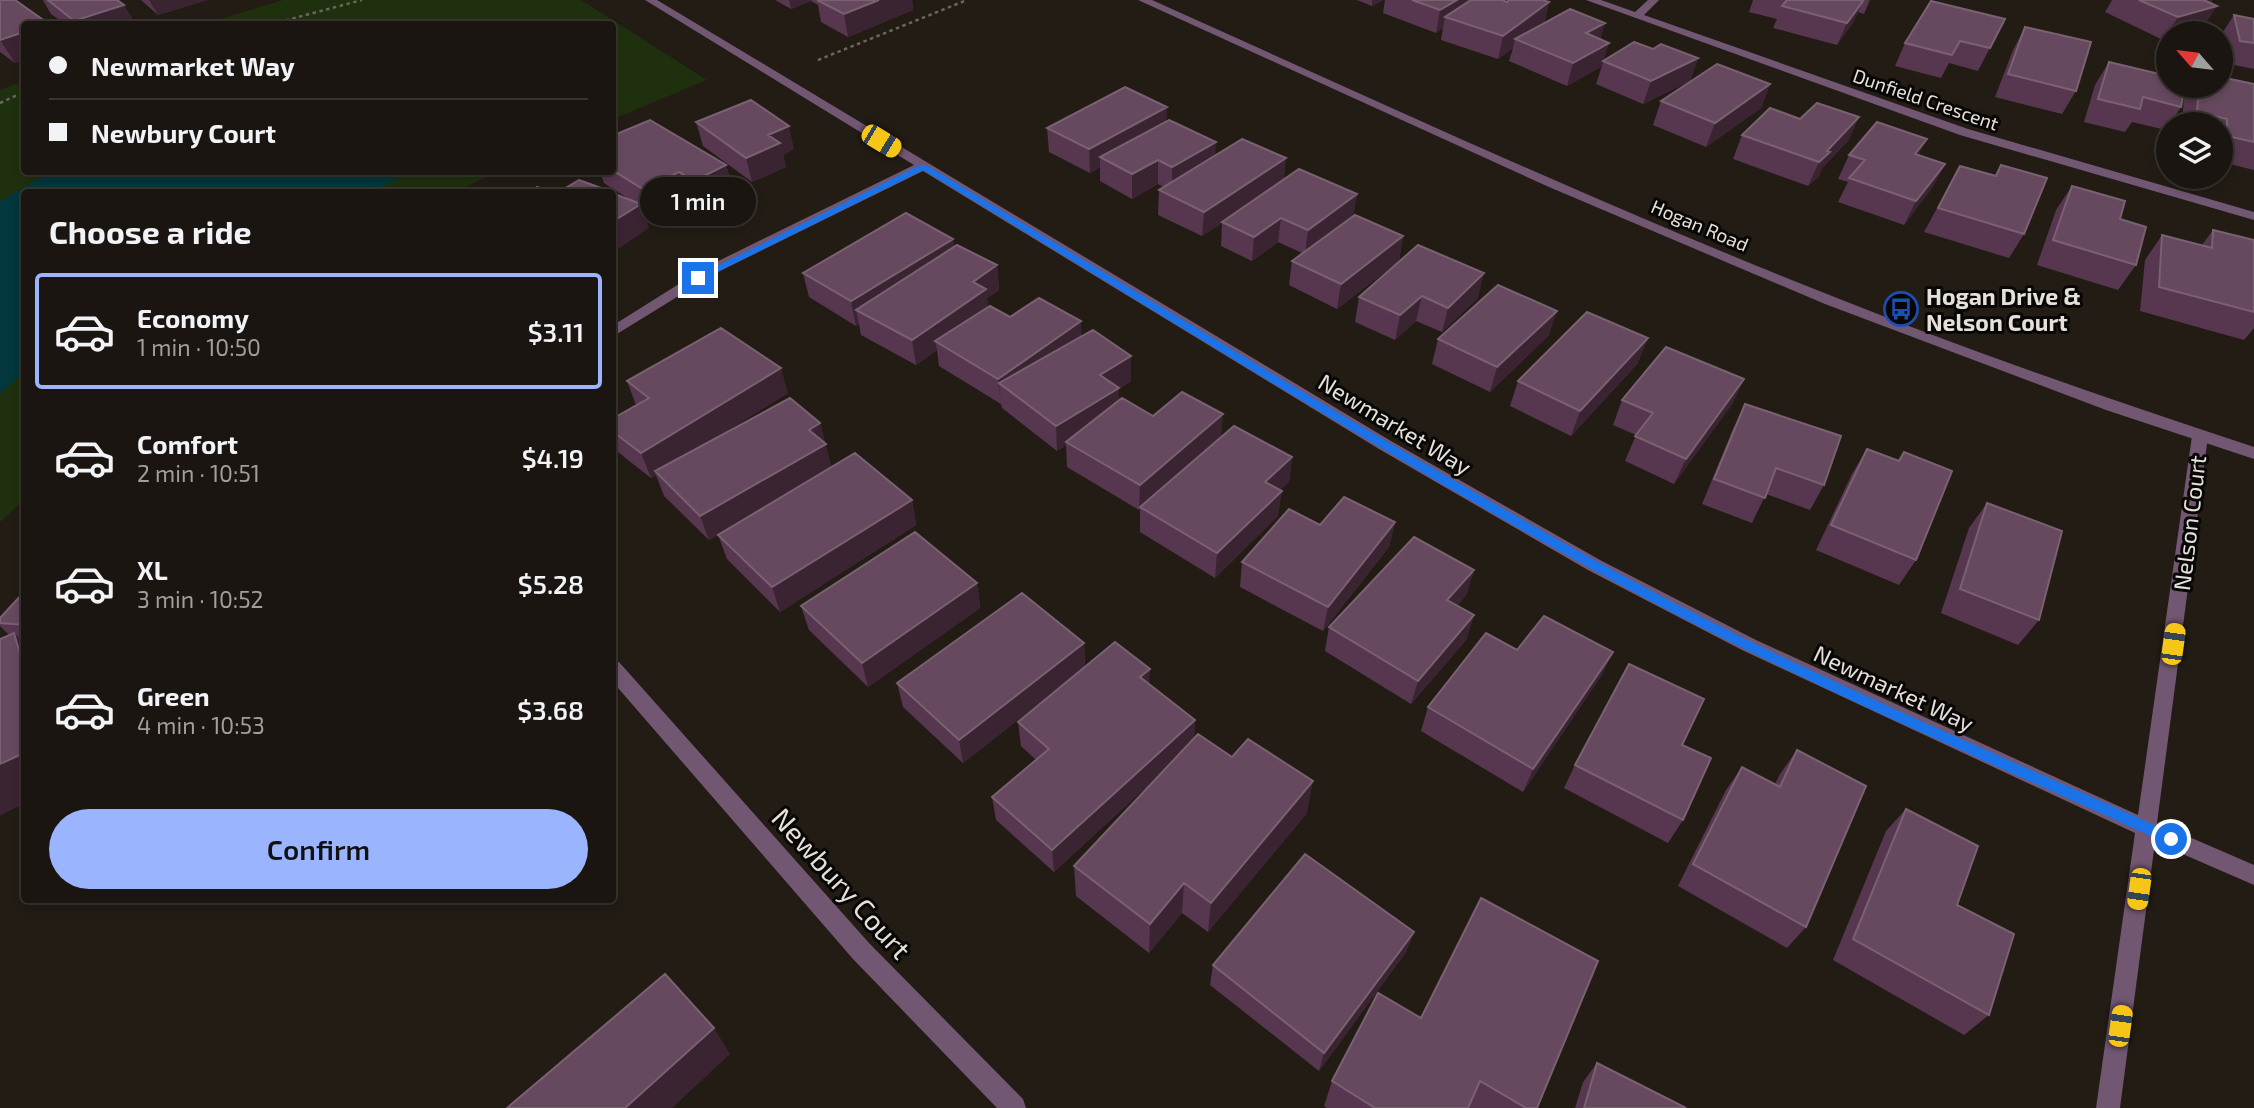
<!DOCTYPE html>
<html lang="en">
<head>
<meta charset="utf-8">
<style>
	:root { --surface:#1a1510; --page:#231e19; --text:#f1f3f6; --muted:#9f9f9f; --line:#383430; --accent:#9ab5fd }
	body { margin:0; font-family:"Exo 2",sans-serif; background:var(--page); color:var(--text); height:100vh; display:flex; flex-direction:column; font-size:26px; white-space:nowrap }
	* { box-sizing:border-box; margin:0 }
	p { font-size:23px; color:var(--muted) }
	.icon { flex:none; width:38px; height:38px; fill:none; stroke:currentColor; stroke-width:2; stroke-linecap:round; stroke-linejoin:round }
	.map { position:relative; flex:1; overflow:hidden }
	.side { position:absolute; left:21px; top:189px; width:595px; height:714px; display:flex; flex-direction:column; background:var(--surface); border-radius:7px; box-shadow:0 4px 10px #0003,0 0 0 2px var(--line) }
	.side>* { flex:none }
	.top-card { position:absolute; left:21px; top:21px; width:595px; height:154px; border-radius:7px; box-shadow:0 4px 10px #0003,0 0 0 2px var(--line); display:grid; align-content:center; height:154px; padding:0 28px; background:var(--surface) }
	.needle { width:46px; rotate:298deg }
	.fabs { position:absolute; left:2156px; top:21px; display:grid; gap:14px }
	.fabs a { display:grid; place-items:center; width:77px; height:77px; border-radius:50%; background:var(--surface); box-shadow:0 4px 10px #0003,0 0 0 2px var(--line); font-size:35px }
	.end { position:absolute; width:32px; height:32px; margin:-16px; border:9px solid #1a73e8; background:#fff; box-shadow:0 0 0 4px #fff }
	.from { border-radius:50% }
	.bubble { position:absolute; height:49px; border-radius:24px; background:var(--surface); box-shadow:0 4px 10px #0003,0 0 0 2px var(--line); font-size:23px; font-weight:600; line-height:49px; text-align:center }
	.car { position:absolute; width:21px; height:42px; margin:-21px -10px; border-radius:9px; box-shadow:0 0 5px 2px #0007; background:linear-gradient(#f5c518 24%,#345 0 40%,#f5c518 0 76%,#345 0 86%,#f5c518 0) }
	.top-card b { display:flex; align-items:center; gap:24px; height:66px; font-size:26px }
	.top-card b+b { border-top:2px solid var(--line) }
	.top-card i { width:18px; height:18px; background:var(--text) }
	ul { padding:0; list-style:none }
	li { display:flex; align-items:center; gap:21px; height:116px; margin:0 14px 10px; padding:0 14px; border:4px solid transparent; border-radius:7px }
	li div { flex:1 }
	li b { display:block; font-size:26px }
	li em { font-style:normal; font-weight:600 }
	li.on { border-color:var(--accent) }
	li>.icon { width:63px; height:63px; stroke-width:1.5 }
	h2 { padding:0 28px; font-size:32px; line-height:84px }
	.cta { display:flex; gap:14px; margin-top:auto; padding:14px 28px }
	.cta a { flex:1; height:80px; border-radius:42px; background:var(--accent); color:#111; font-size:28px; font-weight:600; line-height:80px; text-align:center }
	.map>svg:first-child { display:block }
</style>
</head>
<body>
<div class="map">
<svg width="2254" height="1108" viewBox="0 0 2254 1108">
	<rect width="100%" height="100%" fill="#221c15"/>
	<path fill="#1f300e" d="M283 0H581L707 80 613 119 612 24H204Z
		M24 81V172H497L455 192H24V500L0 522V90Z"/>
	<path fill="#02373d" d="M50 172H410L371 192H24V372L0 394V201Z"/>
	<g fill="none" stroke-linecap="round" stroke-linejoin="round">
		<path stroke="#6b655f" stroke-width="2.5" stroke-dasharray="3.5 3.5" stroke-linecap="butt" d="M272 24 362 0
			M818 60 967 0
			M0 103 24 92"/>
		<path fill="#725773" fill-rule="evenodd" d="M645 0H657L1391 441 1600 560 1756 640 2138 815 2192 436 2194 432H2206L2208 436 2157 823 2254 865V885L2155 842 2120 1108H2096L2135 833 1742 650 1588 570 1379 449 923 171 716 273 612 337V326L706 267 914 165Z
			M1586 0H1601L1635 12 1648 0H1659L1644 15 1968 129 2254 212V220L1960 135Z
			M612 660 619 662 869 943 1023 1099 1026 1108H997L853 959 612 681Z"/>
		<path fill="#725773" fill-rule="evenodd" d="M1138 0H1152C1379 102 1606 207 1837 298 1975 353 2114 401 2254 447V459L2106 410 1825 304 1549 187Z"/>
	</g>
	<path fill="#57374f" d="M0 0 15 63 0 52Z
		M43 0H117L136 24H65L51 14Z
		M141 0H207L158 15Z
		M775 0H912L913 10 848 37 821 22 818 5 811 1 791 9Z
		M1357 0H1383L1372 6Z
		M1385 0H1502L1507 2H1549L1544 23H1605L1600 39 1604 61 1653 49 1698 58 1690 81 1643 104 1596 84 1602 66 1567 86 1509 61 1513 48 1498 59 1441 40 1443 28 1436 33 1383 13Z
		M1753 0H1870L1864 14 1858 12 1853 23 1837 45 1773 28 1777 19 1749 12Z
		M2112 0H2212L2203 28 2163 40 2105 12Z
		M2234 15 2254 19V69L2224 63 2221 46V35Z
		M2005 19 1978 71 1949 63 1941 78 1895 66 1905 43Z
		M2025 27 2076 91 2062 114 1995 97 2013 50Z
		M2109 62 2181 107 2170 124H2168L2166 130 2132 122 2125 132 2084 122 2095 85Z
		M1770 84 1761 108 1706 147 1653 125 1661 101Z
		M2254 84V170L2221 162V124H2182L2184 96 2191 86Z
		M1859 117 1848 141 1822 168 1819 176 1808 186 1733 159 1742 135 1800 119Z
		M1166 121 1216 155 1284 180 1357 194 1353 216 1403 236 1399 261 1337 309 1289 285 1292 261 1302 253 1278 242 1252 261 1221 246 1222 223 1202 236 1158 215 1159 190 1164 187 1158 184 1132 199 1100 181V167L1090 173 1049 152 1047 128Z
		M696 122 794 149 783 155 786 167 752 182 703 146Z
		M612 136 726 165 733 189 701 205 686 196 651 214 642 208 649 228 629 199 604 183 600 172H612Z
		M1849 155H1919L1945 164 1932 188 1904 225 1838 202 1848 182 1838 179Z
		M2001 165 2024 234 2009 258 1924 232 1960 166 1995 176Z
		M2072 186 2120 219 2136 265 2118 290 2037 265 2056 210Z
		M2213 230 2254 240V328L2244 340 2140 311 2145 260 2162 235 2202 245Z
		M953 239 954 247 997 265 999 290 987 298 988 307 1010 317 1082 336 1131 356V381L1119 389V401L1153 416 1292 457 1289 482 1280 490 1278 516 1215 578 1140 532V509L1139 510 1067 467 1066 445 1057 451 1002 408 1001 404 939 366 937 350 916 365 861 335 859 324 856 326 809 297 803 273Z
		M1418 245 1478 298 1442 332 1416 321 1395 340 1355 322 1359 297Z
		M1549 335 1490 392 1432 364 1438 339Z
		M1638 363 1571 436 1510 406 1518 381Z
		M1744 379 1732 404 1674 484 1625 461 1636 435 1613 425 1622 400Z
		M627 381 788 393 718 436 820 423 831 467 912 500 916 525 780 612 727 559 718 535 709 540 664 496 656 475 651 478 614 449 612 445V419L636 405Z
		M1745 404 1824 485 1810 510 1766 494 1752 523 1702 504 1733 429Z
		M1867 449 1898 461 1904 452 1916 560 1899 585 1816 550 1852 474Z
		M1987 503 2039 620 2018 645 1941 613 1969 528Z
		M1395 522 1389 547 1323 631 1240 587 1242 562 1320 525Z
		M1474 570 1466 595 1457 606 1474 615 1466 640 1411 704 1325 651 1329 627Z
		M977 583 980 608 868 687 809 630 801 606Z
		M24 592V803L0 815 9 635 0 626V618Z
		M1084 643 1085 667 963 763 903 707 897 683Z
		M1517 650 1613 652 1601 676 1523 792 1421 731 1428 707Z
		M1150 685 1195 720 1194 738 1307 813 1208 932 1182 913 1149 953 1076 896 1074 866 1158 776 1054 872 996 820 992 797 1036 760 1021 746 1018 722Z
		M1797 750 1806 927 1787 948 1678 886 1726 790 1742 767 1775 784 1780 774Z
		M1575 765 1683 820 1668 843 1564 788Z
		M1906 809 1957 905 1989 1015 1964 1035 1833 960 1886 831Z
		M1414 932 1406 952 1319 1071 1210 985 1213 965Z
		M1378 993 1537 1108H1327L1324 1106 1332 1081Z
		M1597 1063 1686 1108H1575L1583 1082Z"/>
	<path fill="#3b2431" d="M149 0H207L158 15Z
		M789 0H811V1L791 9Z
		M879 0H912L913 10 848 37 844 14Z
		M1372 0H1383L1372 6Z
		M1457 0H1475L1445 17 1443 28 1436 33 1440 10Z
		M2200 0H2212L2206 9 2217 6 2203 28 2185 33H2168V38L2163 40 2178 17Z
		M1863 1 1853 23 1837 45 1847 23Z
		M1549 2 1544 25 1515 39 1513 48 1498 59 1503 36Z
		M124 5 136 24H76L74 21Z
		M1605 23 1598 46 1586 33Z
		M24 32V60L15 63 0 40Z
		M1609 43 1602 66 1567 86 1573 63Z
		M1698 58 1690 81 1643 104 1651 81Z
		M1770 84 1761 108 1706 147 1715 123Z
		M1167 107 1166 131 1100 157V167L1090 173 1089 149Z
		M1859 117 1848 141 1822 168 1819 176 1808 186 1819 162 1827 151Z
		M789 126 794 149 783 155 786 167 752 182 746 158 768 135Z
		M1927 139 1915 162V154Z
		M1216 142 1215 166 1172 191V167Z
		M1286 158 1284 182 1202 236 1204 212Z
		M1158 160V184L1132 199V174Z
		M1945 164 1932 188 1904 225 1916 201Z
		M726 165 733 189 701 205 694 181Z
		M679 172 686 196 651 214 643 189Z
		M1357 194 1353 218 1305 254 1308 230Z
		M641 204 649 228 612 253V222Z
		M1281 218 1278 242 1252 261 1254 237Z
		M1403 236 1399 261 1337 309 1341 284Z
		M953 239 956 263 856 310 859 324 856 326 851 301Z
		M997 265 999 290 987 298 989 313 935 341 937 350 916 365 912 340 973 282Z
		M1484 273 1478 298 1442 332 1448 308Z
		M1422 296 1416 321 1395 340 1400 315Z
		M1557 311 1549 335 1490 392 1497 367Z
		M1081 321 1082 346 999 383 1001 404 998 379Z
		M1648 338 1638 363 1571 436 1580 411Z
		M1131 356V381L1119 389V413L1066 442V445L1057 451 1056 426 1100 375Z
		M781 368 788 393 658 474 655 471 656 475 651 478 641 453Z
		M1744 379 1732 404 1674 484 1686 459Z
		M1223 414 1221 439 1140 507 1139 510 1140 485Z
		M820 423 832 469 709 540 700 516 809 430Z
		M1292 457 1289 482 1263 507 1265 482Z
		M1282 491 1278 516 1215 578 1217 553Z
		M912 500 916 525 780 612 772 587Z
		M1395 522 1389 547 1323 631 1328 607Z
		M1474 570 1466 595 1440 625 1447 600Z
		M977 583 980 608 868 687 862 663Z
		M1474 615 1466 640 1411 704 1418 681Z
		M14 633 24 642V667Z
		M1084 643 1085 667 963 763 959 740Z
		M1613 652 1601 676 1523 792 1533 769Z
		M1150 669 1149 693 1140 677Z
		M1195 720 1194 744 1054 872 1052 850Z
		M24 753V803L0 815V764Z
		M1313 781 1307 813 1208 932 1211 903Z
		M1184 883 1182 913 1149 953 1150 924Z
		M1414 932 1406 952 1319 1071 1324 1053Z
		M714 1028 730 1054 672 1108H625Z"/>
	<path fill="#66495e" stroke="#7a6171" stroke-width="2" d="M0 0H15L49 24H24V32L0 40Z
		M48 0H117L124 5 74 21Z
		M817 0H879L844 14Z
		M1412 0H1457L1440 10Z
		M1471 0H1502L1507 2 1509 0H1542L1549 2 1503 36 1445 17Z
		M1787 0H1859L1863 1 1847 23 1782 6Z
		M2139 0H2204L2217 6 2178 17Z
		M1931 1 2005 19 1990 48 1960 41 1952 55 1905 43Z
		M1570 9 1605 23 1586 33 1609 43 1573 63 1515 39Z
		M2234 15 2254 19V43L2240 41Z
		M2025 27 2091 42 2076 91 2008 74Z
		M1634 42 1653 49 1661 44 1698 58 1651 81 1603 61Z
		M2109 62 2168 76V86H2185L2181 107 2143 97 2140 109 2098 99Z
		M1717 64 1770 84 1715 123 1661 101Z
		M2221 77 2254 84V142L2227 136V119L2197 112 2199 86H2221Z
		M1125 87 1167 107 1089 149 1047 128Z
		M751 100 789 126 768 135 780 143 746 158 696 122Z
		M1817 103 1859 117 1827 151 1830 152 1819 162 1742 135 1770 108 1800 119Z
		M650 120 726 165 694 181 679 172 643 189 612 170V151H614L612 150V136Z
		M1169 120 1216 142 1172 167 1158 160 1132 174 1100 157Z
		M1877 122 1927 139 1915 154 1945 164 1916 201 1849 178 1865 160 1849 155Z
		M1242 139 1286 158 1204 212 1159 190Z
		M2001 165 2047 178 2024 234 1938 208 1960 166 1996 176Z
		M1299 169 1357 194 1308 230 1281 218 1254 237 1222 222Z
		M579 180 612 192H559Z
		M2072 186 2125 201 2120 219 2146 227 2136 265 2053 240Z
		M537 187 550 192H529Z
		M612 193 641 204 612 222Z
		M906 213 953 239 851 301 803 273Z
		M1355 215 1403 236 1341 284 1292 261Z
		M2213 230 2254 240V312L2159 287 2162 235 2212 248Z
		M957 245 997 265 973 282 986 289 912 340 856 310Z
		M1418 245 1484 273 1448 308 1422 296 1400 315 1359 297Z
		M1498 285 1557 311 1497 367 1438 339Z
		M1039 298 1081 321 998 379 935 341 990 306 1010 317Z
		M1587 312 1648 338 1580 411 1518 381Z
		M721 328 781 368 641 453 612 431V419L649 398 627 381Z
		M1093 330 1131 356 1100 375 1119 388 1056 426 999 383Z
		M1666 347 1744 379 1686 459 1635 436 1653 413 1622 400Z
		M1182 392 1223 414 1140 485 1066 442 1122 398 1153 416Z
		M790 398 820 423 809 430 826 444 700 516 655 471Z
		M1745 404 1841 436 1824 485 1776 468 1765 498 1714 479Z
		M1234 426 1292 457 1265 482 1282 491 1217 553 1140 507Z
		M1867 449 1899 461 1904 452 1952 471 1916 560 1831 525Z
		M855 453 912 500 772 587 718 535Z
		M1344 497 1395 522 1328 607 1242 562 1289 509 1320 525Z
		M1987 503 2062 531 2039 620 1960 589Z
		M915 532 977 583 862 663 801 606Z
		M1414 537 1474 570 1447 600 1474 615 1418 681 1329 627Z
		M24 592V625L0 623V618Z
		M1022 593 1084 643 959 740 897 683Z
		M1544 616 1613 652 1533 769 1428 707 1486 633 1517 650Z
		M14 633 24 667V753L0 764V639Z
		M1115 642 1150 669 1140 677 1195 720 1052 850 992 797 1049 749 1018 722Z
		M1629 664 1704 699 1682 745 1711 758 1683 820 1575 765Z
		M1198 734 1232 757 1248 739 1313 781 1211 903 1184 883 1150 924 1074 866Z
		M1797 750 1866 786 1806 927 1693 864 1742 767 1780 787Z
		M1906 809 1978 846 1957 905 2014 934 1989 1015 1853 939Z
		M1305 854 1414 932 1324 1053 1213 965Z
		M1481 898 1598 961 1537 1108H1526L1480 1081 1468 1108H1375L1332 1081 1378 993 1421 1018Z
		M665 974 714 1028 625 1108H507Z
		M1597 1063 1686 1108H1584Z"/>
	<path fill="#1a73e8" d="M920 165H926C1156 303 1385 445 1620 574 1799 672 1990 750 2176 835V843H2166C1981 758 1792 679 1613 581 1378 452 1152 308 923 170L701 280 693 278Z"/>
	<defs>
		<g id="bus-ring" transform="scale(1.75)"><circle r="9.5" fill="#090705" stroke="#1a4fb4" stroke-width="1.5"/><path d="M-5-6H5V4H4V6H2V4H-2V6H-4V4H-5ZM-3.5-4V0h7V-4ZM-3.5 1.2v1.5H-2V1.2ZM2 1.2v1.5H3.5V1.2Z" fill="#1a4fb4"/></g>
	</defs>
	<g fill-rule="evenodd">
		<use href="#bus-ring" x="1901" y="309"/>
	</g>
	<g text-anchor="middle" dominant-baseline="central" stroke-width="6" stroke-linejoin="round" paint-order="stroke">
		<g font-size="19" fill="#e4e0db" stroke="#090705">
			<text transform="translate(1926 99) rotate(19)">Dunfield Crescent</text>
			<text transform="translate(1700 225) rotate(23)">Hogan Road</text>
		</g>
		<g font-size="23" font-weight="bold" fill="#e4e0db" stroke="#090705" text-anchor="start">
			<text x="1926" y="296">Hogan Drive &amp;<tspan x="1926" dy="26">Nelson Court</tspan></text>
		</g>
		<g font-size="23" fill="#e4e0db" stroke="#090705">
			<text transform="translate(1395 424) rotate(31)">Newmarket Way</text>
			<text transform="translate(2189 523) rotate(-83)">Nelson Court</text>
			<text transform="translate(1894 688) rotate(25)">Newmarket Way</text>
		</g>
		<g font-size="28" fill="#e4e0db" stroke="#090705">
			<text transform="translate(842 883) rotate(48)">Newbury Court</text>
		</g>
	</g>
</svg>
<div class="fabs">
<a><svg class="needle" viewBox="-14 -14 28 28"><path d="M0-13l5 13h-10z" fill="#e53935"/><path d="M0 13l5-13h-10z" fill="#9f9f9f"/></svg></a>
<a><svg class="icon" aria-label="layers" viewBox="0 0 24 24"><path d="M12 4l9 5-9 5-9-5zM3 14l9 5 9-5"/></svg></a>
</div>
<i class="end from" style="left:2171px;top:839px"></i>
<i class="end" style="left:698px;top:278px"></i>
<div class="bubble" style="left:640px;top:177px;width:116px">1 min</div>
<i class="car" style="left:881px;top:141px;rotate:121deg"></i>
<i class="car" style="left:2173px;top:644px;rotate:8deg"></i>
<i class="car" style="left:2139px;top:889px;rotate:188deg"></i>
<i class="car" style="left:2120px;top:1026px;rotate:8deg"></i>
<div class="top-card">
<b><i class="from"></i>Newmarket Way</b>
<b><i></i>Newbury Court</b>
</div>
<section class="side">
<h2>Choose a ride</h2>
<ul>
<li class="on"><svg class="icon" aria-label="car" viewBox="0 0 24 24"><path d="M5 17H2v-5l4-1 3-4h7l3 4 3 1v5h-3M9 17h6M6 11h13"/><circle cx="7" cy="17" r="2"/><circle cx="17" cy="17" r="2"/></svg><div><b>Economy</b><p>1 min · 10:50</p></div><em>$3.11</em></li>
<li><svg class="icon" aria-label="car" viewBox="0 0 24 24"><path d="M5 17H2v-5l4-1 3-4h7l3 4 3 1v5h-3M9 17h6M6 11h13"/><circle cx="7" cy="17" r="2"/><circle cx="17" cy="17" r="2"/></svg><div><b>Comfort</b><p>2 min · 10:51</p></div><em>$4.19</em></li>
<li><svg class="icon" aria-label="car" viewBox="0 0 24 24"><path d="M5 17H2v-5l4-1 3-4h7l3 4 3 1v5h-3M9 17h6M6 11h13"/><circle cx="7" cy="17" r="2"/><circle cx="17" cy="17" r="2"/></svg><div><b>XL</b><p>3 min · 10:52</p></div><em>$5.28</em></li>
<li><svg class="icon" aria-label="car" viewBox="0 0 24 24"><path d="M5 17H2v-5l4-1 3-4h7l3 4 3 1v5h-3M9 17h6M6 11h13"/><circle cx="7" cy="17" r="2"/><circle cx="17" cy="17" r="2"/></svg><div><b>Green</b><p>4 min · 10:53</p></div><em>$3.68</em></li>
</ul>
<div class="cta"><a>Confirm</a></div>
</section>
</div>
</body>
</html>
